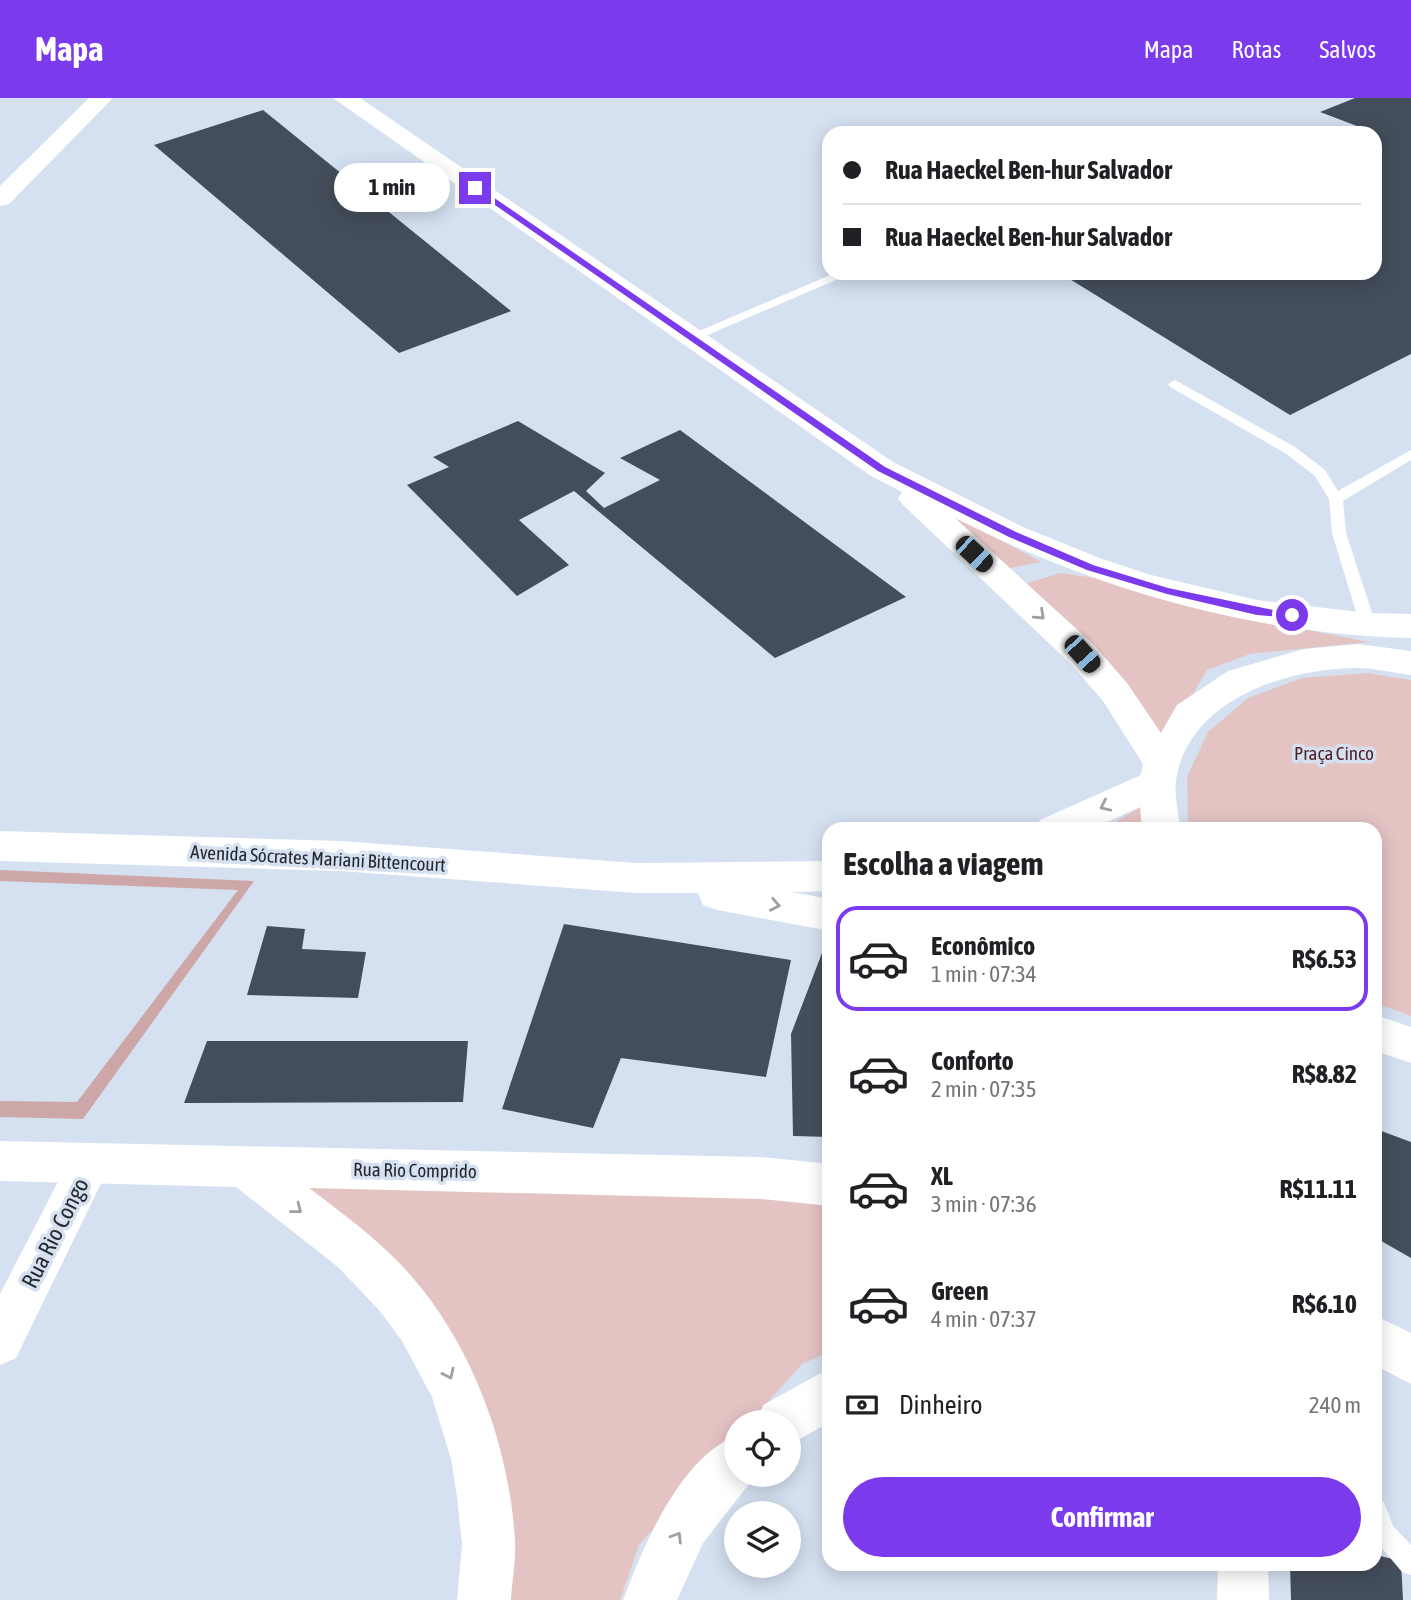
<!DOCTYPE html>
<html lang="pt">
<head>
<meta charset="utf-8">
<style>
	:root { --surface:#fff; --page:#f6f6f6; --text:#202124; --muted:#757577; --line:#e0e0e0; --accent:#7c3aed }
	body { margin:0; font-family:"Asap Condensed",sans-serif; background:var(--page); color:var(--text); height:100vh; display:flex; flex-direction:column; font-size:26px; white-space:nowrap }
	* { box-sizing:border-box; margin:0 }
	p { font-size:23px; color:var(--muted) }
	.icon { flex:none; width:38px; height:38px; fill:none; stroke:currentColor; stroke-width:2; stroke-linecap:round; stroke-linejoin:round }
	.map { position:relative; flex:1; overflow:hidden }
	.panel { position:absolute; left:822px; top:724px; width:560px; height:749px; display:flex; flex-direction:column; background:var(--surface); border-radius:21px; box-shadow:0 4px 18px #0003 }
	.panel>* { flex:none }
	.guide { position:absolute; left:822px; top:28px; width:560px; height:154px; border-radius:21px; box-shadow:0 4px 18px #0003; display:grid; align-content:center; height:154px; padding:0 21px; background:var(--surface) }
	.fabs { position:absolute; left:724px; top:1312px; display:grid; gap:14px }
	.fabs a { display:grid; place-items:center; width:77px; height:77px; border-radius:50%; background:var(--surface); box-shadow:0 4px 18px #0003; font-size:35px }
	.end { position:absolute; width:32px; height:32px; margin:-16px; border:9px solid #7c3aed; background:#fff; box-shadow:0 0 0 4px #fff }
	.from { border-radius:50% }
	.bubble { position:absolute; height:49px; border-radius:24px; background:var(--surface); box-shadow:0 4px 18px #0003; font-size:23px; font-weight:700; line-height:49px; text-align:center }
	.car { position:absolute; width:21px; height:42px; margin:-21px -10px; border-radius:9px; box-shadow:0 0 5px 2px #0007; background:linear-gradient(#222 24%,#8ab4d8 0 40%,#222 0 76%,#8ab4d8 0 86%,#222 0) }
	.guide b { display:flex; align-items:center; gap:24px; height:66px; font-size:26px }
	.guide b+b { border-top:2px solid var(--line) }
	.guide i { width:18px; height:18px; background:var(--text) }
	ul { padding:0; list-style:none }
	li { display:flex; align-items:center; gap:21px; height:105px; margin:0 14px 10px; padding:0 7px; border:4px solid transparent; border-radius:21px }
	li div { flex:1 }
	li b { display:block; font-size:26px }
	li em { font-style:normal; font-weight:700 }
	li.current { border-color:var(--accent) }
	li>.icon { width:63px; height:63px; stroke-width:1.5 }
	h2 { padding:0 21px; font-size:32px; line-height:84px }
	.pay { display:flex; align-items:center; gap:18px; height:77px; padding:0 21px; font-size:26px }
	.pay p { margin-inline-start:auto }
	.action { display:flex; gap:14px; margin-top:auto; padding:14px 21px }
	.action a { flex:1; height:80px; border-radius:42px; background:var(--accent); color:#fff; font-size:28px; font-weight:700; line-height:80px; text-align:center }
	header { display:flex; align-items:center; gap:42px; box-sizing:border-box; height:98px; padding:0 35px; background:var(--accent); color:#fff }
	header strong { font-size:33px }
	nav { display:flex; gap:38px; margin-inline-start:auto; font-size:24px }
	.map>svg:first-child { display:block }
</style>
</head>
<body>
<header>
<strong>Mapa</strong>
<nav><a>Mapa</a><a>Rotas</a><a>Salvos</a></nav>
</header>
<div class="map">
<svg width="1411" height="1502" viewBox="0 0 1411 1502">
	<rect width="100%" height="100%" fill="#d5e1f1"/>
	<path fill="#e4c3c3" d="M930 404 1041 464 1005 471Z
		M1060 475 1111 482 1200 510 1368 544 1250 556 1207 572 1161 650 1100 559 1060 516 1025 486Z
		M1367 575 1411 582V918L1376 905V732L1188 731 1187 679 1208 634 1248 600 1302 580Z
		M1143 708 1150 732H1101Z
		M277 1078 829 1093V1254L802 1266 749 1325H737V1338L639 1447 620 1502H504L473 1313Z"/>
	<path fill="#cda7a8" d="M0 772 254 783 83 1021 0 1019V1003L77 1004 238 792 0 783Z"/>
	<path fill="#444e5b" d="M1355 0H1411V256L1290 317 1060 175H1376V35H1340L1357 28 1320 14Z
		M263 12 511 213 399 255 154 47Z
		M518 323 605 375 586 393 604 410 660 382 620 360 680 332 906 499 775 560 574 393 519 422 569 467 517 498 407 387 449 369 433 359Z
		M564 826 791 862 766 979 621 960 593 1030 502 1011Z
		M267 828 305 831 302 851 366 854 358 900 247 897Z
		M822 855 830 856V1039L793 1038 791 936Z
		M207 943H468L463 1004 184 1005Z
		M1376 1031 1411 1044V1160L1376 1140Z
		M1376 1457 1401 1463 1403 1502H1291L1290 1466H1376Z"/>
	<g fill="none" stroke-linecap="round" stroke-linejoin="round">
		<path fill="#fff" fill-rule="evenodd" d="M835 175H852L696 242 685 239Z
			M1175 282 1295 349 1325 372 1338 393 1411 352V362L1343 403 1346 435 1376 527 1373 531 1368 532 1360 527 1332 435 1329 401 1315 378 1285 355 1170 289 1168 286Z
			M1376 1400 1384 1404 1393 1428 1411 1447V1477L1402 1474 1376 1443Z"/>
		<path fill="#fff" fill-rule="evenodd" d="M89 0H113L9 106 0 108V88Z
			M90 1046 105 1051 111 1065 16 1260 0 1267V1196L75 1051Z
			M1218 1466H1268L1269 1502H1217Z"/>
		<path fill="#fff" fill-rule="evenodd" d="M333 0H360L893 364 1023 429 1102 461 1151 477 1257 502 1368 515 1411 516V540C1251 536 1097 492 955 420L1094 547 1127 585 1161 635 1177 607 1228 573 1304 551 1358 546 1411 553V577C1394 575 1375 570 1357 570 1287 570 1187 602 1176 683 1174 698 1179 716 1180 732H1142L1140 709 1090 732H1034L1040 722 1141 677 1143 666 1103 603 1070 565 903 407 898 400 902 394 871 378Z
			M0 733 341 743 636 765 830 763V793L791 794 830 801V833L717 812 703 807 698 795H636L341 773 0 763Z
			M1376 917 1411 929V965L1376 953Z
			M0 1043 761 1059 830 1066V1108L761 1101 309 1090C346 1118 383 1145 413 1180 474 1251 510 1351 515 1444 516 1463 512 1483 511 1502H457L462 1446 457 1399 451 1361 432 1299 402 1243 379 1212 338 1169 236 1089 0 1083Z
			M1376 1218 1411 1235V1286L1376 1268Z
			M830 1270V1324L789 1347V1325H756L763 1307Z
			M737 1337V1377H756L703 1445 677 1502H623C644 1447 679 1361 737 1337Z"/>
	</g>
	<defs><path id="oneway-chevron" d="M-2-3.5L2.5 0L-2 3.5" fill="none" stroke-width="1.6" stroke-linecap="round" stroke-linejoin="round" transform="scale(1.75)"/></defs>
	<g stroke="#9d9fa1">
		<use href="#oneway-chevron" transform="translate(1040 517) rotate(43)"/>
		<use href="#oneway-chevron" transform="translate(1105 708) rotate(155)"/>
		<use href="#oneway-chevron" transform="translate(775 807) rotate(11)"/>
		<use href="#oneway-chevron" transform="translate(297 1111) rotate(38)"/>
		<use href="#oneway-chevron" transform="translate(449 1276) rotate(65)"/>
		<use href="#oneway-chevron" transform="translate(677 1439) rotate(-58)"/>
	</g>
	<path fill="#7c3aed" d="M472 88H477L885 369 1016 434 1093 467 1168 490 1297 517 1292 520 1257 517 1167 496 1087 472 1009 439 878 373 472 91Z"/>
	<g text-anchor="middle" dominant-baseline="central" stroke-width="7" stroke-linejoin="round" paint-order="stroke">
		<g font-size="19" fill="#532125" stroke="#d5e1f1">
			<text x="1334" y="655">Praça Cinco</text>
		</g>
		<g font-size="19" fill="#25292f" stroke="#d5e1f1">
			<text transform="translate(318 760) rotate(3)">Avenida Sócrates Mariani Bittencourt</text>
			<text transform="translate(415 1072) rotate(1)">Rua Rio Comprido</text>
		</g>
		<g font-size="23" fill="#25292f" stroke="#d5e1f1">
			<text transform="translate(55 1135) rotate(-63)">Rua Rio Congo</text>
		</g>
	</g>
</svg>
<div class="fabs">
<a><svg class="icon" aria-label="locate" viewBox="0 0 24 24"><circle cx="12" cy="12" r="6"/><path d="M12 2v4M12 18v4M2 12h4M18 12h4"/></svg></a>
<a><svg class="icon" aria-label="layers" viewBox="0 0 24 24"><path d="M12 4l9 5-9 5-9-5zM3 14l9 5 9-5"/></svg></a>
</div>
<i class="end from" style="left:1292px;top:517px"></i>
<i class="end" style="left:475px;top:90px"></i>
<div class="bubble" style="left:334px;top:65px;width:116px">1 min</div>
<i class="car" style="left:974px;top:456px;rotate:133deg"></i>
<i class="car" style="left:1082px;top:556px;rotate:138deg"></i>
<div class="guide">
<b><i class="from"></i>Rua Haeckel Ben-hur Salvador</b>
<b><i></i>Rua Haeckel Ben-hur Salvador</b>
</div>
<section class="panel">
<h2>Escolha a viagem</h2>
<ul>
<li class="current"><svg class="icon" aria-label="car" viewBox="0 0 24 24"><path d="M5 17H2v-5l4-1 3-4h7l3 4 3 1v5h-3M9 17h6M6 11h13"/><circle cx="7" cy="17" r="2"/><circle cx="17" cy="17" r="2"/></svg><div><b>Econômico</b><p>1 min · 07:34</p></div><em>R$6.53</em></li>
<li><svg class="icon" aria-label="car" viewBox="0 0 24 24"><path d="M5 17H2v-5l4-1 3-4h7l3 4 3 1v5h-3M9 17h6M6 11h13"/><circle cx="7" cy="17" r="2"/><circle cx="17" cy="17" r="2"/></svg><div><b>Conforto</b><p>2 min · 07:35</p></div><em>R$8.82</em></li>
<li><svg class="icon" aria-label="car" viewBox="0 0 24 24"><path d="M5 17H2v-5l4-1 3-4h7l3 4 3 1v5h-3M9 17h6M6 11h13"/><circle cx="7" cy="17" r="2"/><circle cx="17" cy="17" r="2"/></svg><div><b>XL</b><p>3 min · 07:36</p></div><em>R$11.11</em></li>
<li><svg class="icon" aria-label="car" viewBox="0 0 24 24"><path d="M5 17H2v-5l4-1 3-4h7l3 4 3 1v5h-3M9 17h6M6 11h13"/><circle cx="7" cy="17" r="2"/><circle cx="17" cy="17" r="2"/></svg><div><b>Green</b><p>4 min · 07:37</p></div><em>R$6.10</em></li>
</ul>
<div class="pay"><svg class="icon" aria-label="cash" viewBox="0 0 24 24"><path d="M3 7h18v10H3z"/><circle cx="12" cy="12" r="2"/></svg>Dinheiro<p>240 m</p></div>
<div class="action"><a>Confirmar</a></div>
</section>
</div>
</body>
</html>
